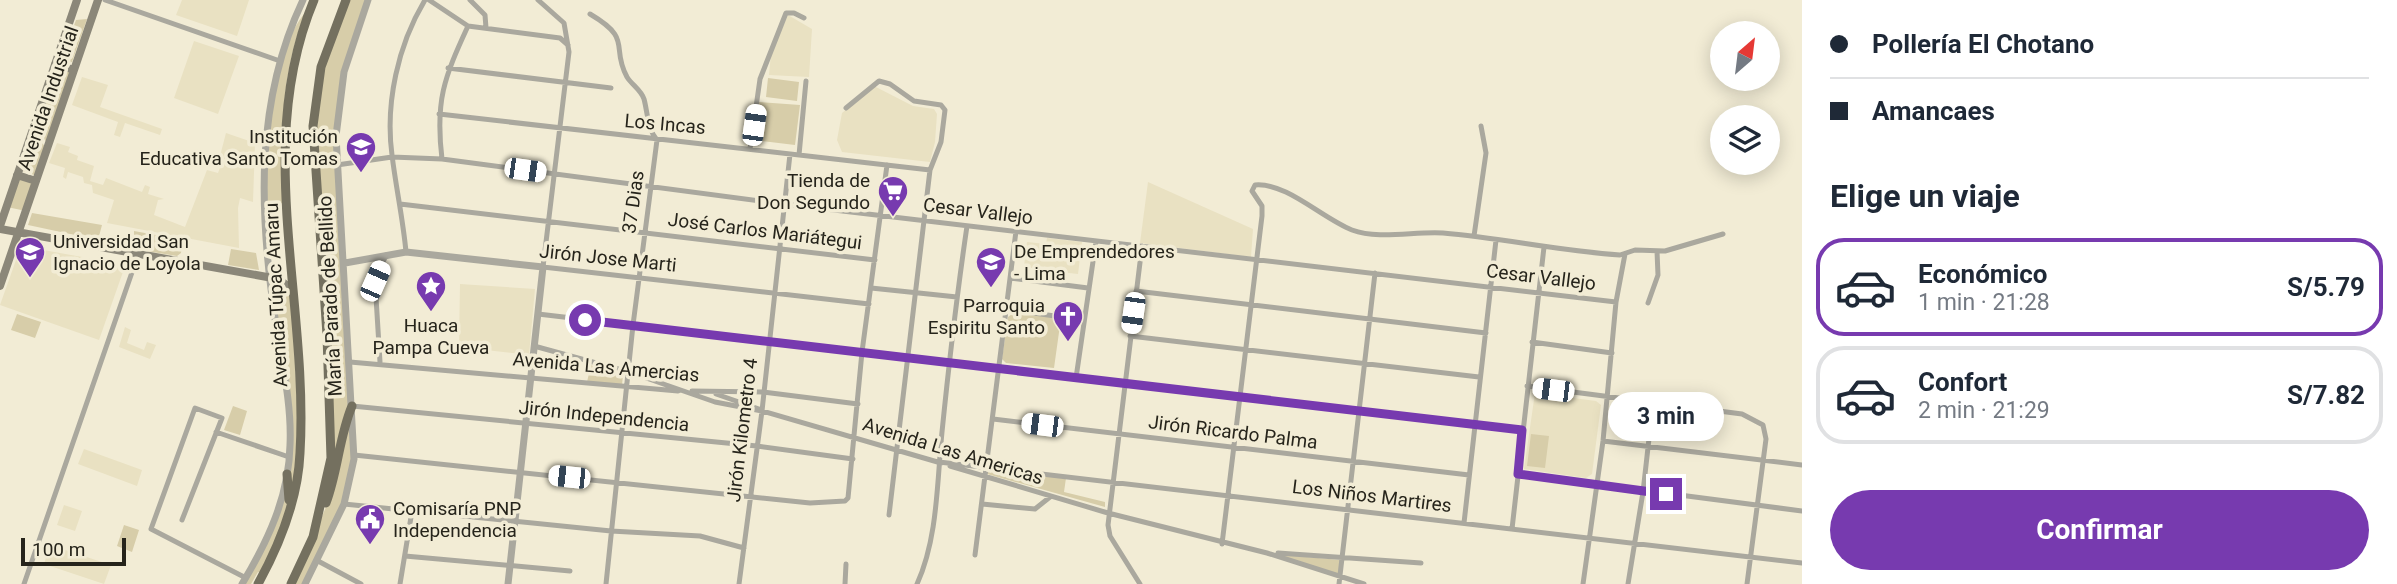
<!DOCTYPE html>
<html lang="es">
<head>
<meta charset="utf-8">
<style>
	:root { --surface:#fff; --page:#f2f2f3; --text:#1f2937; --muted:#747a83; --line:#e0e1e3; --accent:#773aaf }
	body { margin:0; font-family:Roboto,sans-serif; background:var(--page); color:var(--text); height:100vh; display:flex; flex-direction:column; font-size:26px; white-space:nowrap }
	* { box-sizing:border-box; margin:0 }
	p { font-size:23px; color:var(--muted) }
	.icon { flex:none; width:38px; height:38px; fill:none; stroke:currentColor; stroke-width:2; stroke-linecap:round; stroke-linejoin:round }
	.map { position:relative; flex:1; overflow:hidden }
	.drawer { display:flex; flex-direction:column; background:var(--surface); width:595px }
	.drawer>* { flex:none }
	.hud { display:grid; align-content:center; height:154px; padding:0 28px; background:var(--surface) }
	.needle { width:46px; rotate:28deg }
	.fabs { position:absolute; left:1710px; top:21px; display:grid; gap:14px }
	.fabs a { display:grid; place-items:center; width:70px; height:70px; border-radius:50%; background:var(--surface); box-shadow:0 4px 18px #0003; font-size:35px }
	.scale { position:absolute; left:21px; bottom:18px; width:105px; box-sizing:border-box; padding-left:7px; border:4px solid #26241b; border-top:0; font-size:19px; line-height:24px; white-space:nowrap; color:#26241b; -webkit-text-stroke:5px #f2ecd5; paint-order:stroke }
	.end { position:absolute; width:32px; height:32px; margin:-16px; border:9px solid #773aaf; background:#fff; box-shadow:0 0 0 4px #fff }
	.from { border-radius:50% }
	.bubble { position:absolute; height:49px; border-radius:24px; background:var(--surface); box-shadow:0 4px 18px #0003; font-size:23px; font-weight:700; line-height:49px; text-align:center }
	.car { position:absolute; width:21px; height:42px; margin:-21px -10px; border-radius:9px; box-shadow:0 0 5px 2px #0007; background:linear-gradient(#fff 24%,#345 0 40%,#fff 0 76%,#345 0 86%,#fff 0) }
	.hud b { display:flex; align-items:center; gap:24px; height:66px; font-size:26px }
	.hud b+b { border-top:2px solid var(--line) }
	.hud i { width:18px; height:18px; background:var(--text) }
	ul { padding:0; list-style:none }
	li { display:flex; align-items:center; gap:21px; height:98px; margin:0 14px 10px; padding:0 14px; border:4px solid var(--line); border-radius:28px }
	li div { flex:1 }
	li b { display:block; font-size:26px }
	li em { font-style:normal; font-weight:700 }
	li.current { border-color:var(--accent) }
	li>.icon { width:63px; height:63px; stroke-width:1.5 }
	h2 { padding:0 28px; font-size:32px; line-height:84px }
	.primary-button { display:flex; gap:14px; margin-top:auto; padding:14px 28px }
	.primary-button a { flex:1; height:80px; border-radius:42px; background:var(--accent); color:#fff; font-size:28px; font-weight:700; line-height:80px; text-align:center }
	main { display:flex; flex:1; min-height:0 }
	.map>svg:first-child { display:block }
</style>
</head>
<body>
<main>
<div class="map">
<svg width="1802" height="584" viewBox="0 0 1802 584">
	<rect width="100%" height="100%" fill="#f2ecd5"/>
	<path fill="#e9e1c2" d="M182 0H249L237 36 176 15Z
		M788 15 812 29 809 77 769 75 771 54Z
		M194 41 239 56 218 114 174 98Z
		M82 77 108 85 100 107 162 129 160 135 125 123 120 137 114 135 118 122 72 105Z
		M874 86 913 106 934 109 937 114 935 142 930 162 842 152 837 140 842 113Z
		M226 133 255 143 253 202 240 198 238 208 239 248 107 223 114 200 93 193 92 185 84 183 83 177 68 172 66 179 63 177 65 168 49 163 57 143 70 147 68 152 78 156 77 160 94 166 90 181 103 185 106 178 142 192 145 185 150 187 148 194 164 199 158 200 154 215 185 227 207 170 218 173 224 157 220 156Z
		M1148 182 1253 229 1251 257 1140 243Z
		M1047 238 1082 242 1081 253 1088 254V258H1080L1078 274 1052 271 1050 279 1047 278 1048 270 1024 267 1025 258 1016 257 1017 253 1025 254 1027 242 1046 244Z
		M21 246 121 264 124 269 99 340 0 305Z
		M460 284 535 289 529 355 459 347Z
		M125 327 131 330 127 343 144 350 147 342 156 345 150 359 119 347Z
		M1535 393 1596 401 1601 405 1592 474 1586 478 1524 469Z
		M84 449 142 470 137 486 78 464Z
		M64 505 82 511 75 531 57 525Z
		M50 545 111 565 104 584 44 564Z"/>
	<path fill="#d7cda9" d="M348 0H367C312 120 350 248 350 375 350 409 340 447 333 480L315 127 323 67Z
		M305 13C280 78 281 134 284 202L276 206 278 250 267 251C260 196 268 54 305 13Z
		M87 19 72 62 66 63 62 58 76 20Z
		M56 66 72 71 48 144 35 127Z
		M768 78 799 82 797 101 766 97Z
		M759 102 800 105 795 145 755 140Z
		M33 131 46 148 37 176 20 170Z
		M19 172 37 178 26 211 7 207Z
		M32 213 102 225 98 240 28 225Z
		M134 231 183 240 181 253 177 256 134 249Z
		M231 249 256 253 259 270 228 265Z
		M270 279 291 289 300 454 290 501 291 445Z
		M1015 312 1061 318 1054 368 1006 363 1002 359 1008 317Z
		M17 314 41 322 35 338 11 330Z
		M591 365 623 375 622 385 587 382Z
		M351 393 353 460 343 504 304 584H293L329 500Z
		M233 406 247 411 240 435 224 430Z
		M1531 434 1549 436 1545 468 1527 466Z
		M987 469 1066 478 1064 492 1105 502V507L987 474Z
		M285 491 289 510 262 574 258 572 251 584H244Z
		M124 525 139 530 132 552 117 546Z
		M1274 554 1340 560 1339 577Z"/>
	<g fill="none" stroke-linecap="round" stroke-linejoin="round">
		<path stroke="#aaa89e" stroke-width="5" d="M105 0 280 61
			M429 0 468 26 560 38 568 45
			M470 0 485 15 486 28
			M538 0 564 23 569 52 543 267 869 304
			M590 14C634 40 610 46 627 77 632 85 641 90 644 99 648 114 647 128 657 140L633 325 606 584
			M448 68 611 88
			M846 108 879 81 890 84 914 101 941 105 945 110 941 142 930 170 889 515
			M439 114 930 170
			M750 149 760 79 786 13H794L804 18
			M799 155 806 81
			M442 159C435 101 444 78 468 26
			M337 165 392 157 442 159 783 204 1616 302
			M400 204 875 260
			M1474 236 1486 153 1481 126
			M406 252C403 219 396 188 392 155 385 103 398 45 425 0
			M1010 278 1088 288
			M871 288 957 297
			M1136 291 1486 333
			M1648 303 1658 275 1657 251
			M1006 309 1083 320
			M538 314 1522 430
			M1130 336 1479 377
			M1532 342 1612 353
			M534 346 629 372 715 402 762 411 941 463
			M350 362 678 391
			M380 362 375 281 386 255
			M1076 378 1096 241
			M1527 386 1742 414 1763 425 1766 439 1747 584
			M692 391 763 392 858 404
			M716 394 759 409
			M352 406 757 446 853 459
			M993 419 1469 475
			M216 432 289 457
			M1603 441 1802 465
			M354 455 810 503 845 501 848 498 862 352 887 165
			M939 462 1802 563
			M950 466 1108 513 1267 553 1364 584
			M1518 474 1802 511
			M344 504 611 531 700 536 744 548
			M982 504 1035 509 1050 497
			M182 520 222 418 195 408 151 529 246 578
			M1464 523 1496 240
			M1512 529 1544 247
			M1222 544 1262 216V206L1252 191 1255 185C1286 182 1323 219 1352 230 1379 240 1415 231 1443 233 1502 238 1560 251 1620 255L1635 250 1665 251 1723 234
			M1278 553 1421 563
			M975 555 1016 231
			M405 556 570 571
			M318 561 361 584
			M24 584 138 255
			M400 584 412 511
			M739 584 762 411 790 154
			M845 584 846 564
			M917 584C938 538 937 481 942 432 949 363 957 294 967 226
			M1140 584 1110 536 1108 525 1142 246
			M1339 584 1375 273
			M1583 584 1603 441 1616 302 1625 254
			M1628 584 1643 492 1653 403"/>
		<path stroke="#aaa89e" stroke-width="7" d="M345 263 406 252 543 267 508 584
			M242 584C268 541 289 496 290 445 292 403 281 359 275 318 259 211 255 101 303 0
			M305 584 344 504 354 459 336 136 344 72 368 0"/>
		<path stroke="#8b8779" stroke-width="8" d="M55 64 74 70
			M17 175 36 181
			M0 226 77 0
			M0 229 278 279 292 289
			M0 286 98 0"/>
		<path stroke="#74705f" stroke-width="9" d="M287 474 289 500
			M326 503C338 471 339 437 352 406
			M258 584C280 544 298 500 300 453 309 302 253 145 314 0
			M291 584 313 537 331 458 327 335 313 126 321 67 346 0"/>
	</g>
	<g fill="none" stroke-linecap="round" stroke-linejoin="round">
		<path stroke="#773aaf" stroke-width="9" d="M585 320 1522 430 1518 474 1666 494"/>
	</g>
	<defs>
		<g id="school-pin" transform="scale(1.575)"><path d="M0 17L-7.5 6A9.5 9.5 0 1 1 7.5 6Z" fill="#773aaf" stroke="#f2ecd5"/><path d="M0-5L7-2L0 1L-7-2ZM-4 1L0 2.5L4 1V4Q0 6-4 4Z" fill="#fff"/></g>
		<g id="supermarket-pin" transform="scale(1.575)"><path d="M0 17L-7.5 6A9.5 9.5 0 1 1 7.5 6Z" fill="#773aaf" stroke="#f2ecd5"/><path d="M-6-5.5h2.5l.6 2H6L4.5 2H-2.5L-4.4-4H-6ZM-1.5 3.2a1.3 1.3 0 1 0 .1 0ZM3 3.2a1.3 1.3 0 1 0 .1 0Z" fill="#fff"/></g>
		<g id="university-pin" transform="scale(1.575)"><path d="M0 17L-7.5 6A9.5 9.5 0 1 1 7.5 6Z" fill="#773aaf" stroke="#f2ecd5"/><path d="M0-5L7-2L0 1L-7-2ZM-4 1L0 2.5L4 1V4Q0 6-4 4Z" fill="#fff"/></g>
		<g id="sight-pin" transform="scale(1.575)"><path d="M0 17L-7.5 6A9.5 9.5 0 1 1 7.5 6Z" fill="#773aaf" stroke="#f2ecd5"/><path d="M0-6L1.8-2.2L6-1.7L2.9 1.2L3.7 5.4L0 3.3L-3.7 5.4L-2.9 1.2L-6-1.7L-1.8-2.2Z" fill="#fff"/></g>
		<g id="church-pin" transform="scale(1.575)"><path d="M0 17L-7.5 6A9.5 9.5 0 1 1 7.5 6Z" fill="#773aaf" stroke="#f2ecd5"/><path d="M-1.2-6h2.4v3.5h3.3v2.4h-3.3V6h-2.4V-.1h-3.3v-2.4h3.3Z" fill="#fff"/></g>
		<g id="civic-pin" transform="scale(1.575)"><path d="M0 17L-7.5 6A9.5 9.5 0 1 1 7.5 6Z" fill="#773aaf" stroke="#f2ecd5"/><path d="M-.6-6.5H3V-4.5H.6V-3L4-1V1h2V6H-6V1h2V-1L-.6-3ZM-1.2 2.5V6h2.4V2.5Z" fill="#fff"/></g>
	</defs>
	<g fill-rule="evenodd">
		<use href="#school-pin" x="361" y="147"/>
		<use href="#supermarket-pin" x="893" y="191"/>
		<use href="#university-pin" x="30" y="252"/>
		<use href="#school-pin" x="991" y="262"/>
		<use href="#sight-pin" x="431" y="286"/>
		<use href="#church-pin" x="1068" y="316"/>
		<use href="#civic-pin" x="370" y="519"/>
	</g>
	<g text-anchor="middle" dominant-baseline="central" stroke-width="7" stroke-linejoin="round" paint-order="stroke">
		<g font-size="19" fill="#26241b" stroke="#f2ecd5">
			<text transform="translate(48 98) rotate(-71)">Avenida Industrial</text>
			<text transform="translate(665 124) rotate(5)">Los Incas</text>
			<text transform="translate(633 202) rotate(-82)">37 Dias</text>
			<text transform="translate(978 211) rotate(7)">Cesar Vallejo</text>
			<text transform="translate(765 231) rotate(7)">José Carlos Mariátegui</text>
			<text transform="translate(608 258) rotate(6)">Jirón Jose Marti</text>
			<text transform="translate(1541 277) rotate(7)">Cesar Vallejo</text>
			<text transform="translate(276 295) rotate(-93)">Avenida Túpac Amaru</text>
			<text transform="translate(330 296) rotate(-93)">María Parado de Bellido</text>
			<text transform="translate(606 367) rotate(5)">Avenida Las Amercias</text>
			<text transform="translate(604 416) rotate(6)">Jirón Independencia</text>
			<text transform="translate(742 430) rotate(-83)">Jirón Kilometro 4</text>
			<text transform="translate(1233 432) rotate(7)">Jirón Ricardo Palma</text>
			<text transform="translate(953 451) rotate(17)">Avenida Las Americas</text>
			<text transform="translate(1372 496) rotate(7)">Los Niños Martires</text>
		</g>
		<g font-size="19" fill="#26241b" stroke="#f2ecd5" text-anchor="end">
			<text x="338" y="136">Institución<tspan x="338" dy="22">Educativa Santo Tomas</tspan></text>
			<text x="870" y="180">Tienda de<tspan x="870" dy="22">Don Segundo</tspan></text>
			<text x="53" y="241" text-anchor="start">Universidad San<tspan x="53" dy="22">Ignacio de Loyola</tspan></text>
			<text x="1014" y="251" text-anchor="start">De Emprendedores<tspan x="1014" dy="22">- Lima</tspan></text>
			<text x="1045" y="305">Parroquia<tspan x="1045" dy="22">Espiritu Santo</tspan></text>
			<text x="431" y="325" text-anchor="middle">Huaca<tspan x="431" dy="22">Pampa Cueva</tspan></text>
			<text x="393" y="508" text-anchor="start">Comisaría PNP<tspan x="393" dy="22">Independencia</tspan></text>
		</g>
	</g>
</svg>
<div class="fabs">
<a><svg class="needle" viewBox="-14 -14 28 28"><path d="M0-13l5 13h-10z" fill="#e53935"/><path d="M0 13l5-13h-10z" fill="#747a83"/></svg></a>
<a><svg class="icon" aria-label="layers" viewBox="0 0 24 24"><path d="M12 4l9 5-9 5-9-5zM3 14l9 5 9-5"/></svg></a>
</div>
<div class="scale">100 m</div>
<i class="end from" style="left:585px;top:320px"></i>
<i class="end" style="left:1666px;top:494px"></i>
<div class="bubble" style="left:1608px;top:392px;width:116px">3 min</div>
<i class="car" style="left:754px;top:125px;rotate:8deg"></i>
<i class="car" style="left:525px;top:170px;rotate:98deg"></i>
<i class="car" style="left:375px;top:281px;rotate:24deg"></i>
<i class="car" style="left:1133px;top:313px;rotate:188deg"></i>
<i class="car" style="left:1553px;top:390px;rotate:277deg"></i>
<i class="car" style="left:1042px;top:425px;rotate:277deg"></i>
<i class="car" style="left:569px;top:477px;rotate:276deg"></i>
</div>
<section class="drawer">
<div class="hud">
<b><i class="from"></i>Pollería El Chotano</b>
<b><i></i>Amancaes</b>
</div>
<h2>Elige un viaje</h2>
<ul>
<li class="current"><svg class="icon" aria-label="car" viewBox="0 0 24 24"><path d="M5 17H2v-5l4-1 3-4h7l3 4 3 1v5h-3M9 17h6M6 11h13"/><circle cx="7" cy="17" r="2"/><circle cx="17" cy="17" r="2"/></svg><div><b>Económico</b><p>1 min · 21:28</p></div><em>S/5.79</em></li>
<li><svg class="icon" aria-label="car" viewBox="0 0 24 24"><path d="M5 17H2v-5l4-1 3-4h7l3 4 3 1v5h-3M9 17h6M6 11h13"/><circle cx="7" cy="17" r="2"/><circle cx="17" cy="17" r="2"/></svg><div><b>Confort</b><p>2 min · 21:29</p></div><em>S/7.82</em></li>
</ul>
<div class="primary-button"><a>Confirmar</a></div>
</section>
</main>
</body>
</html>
